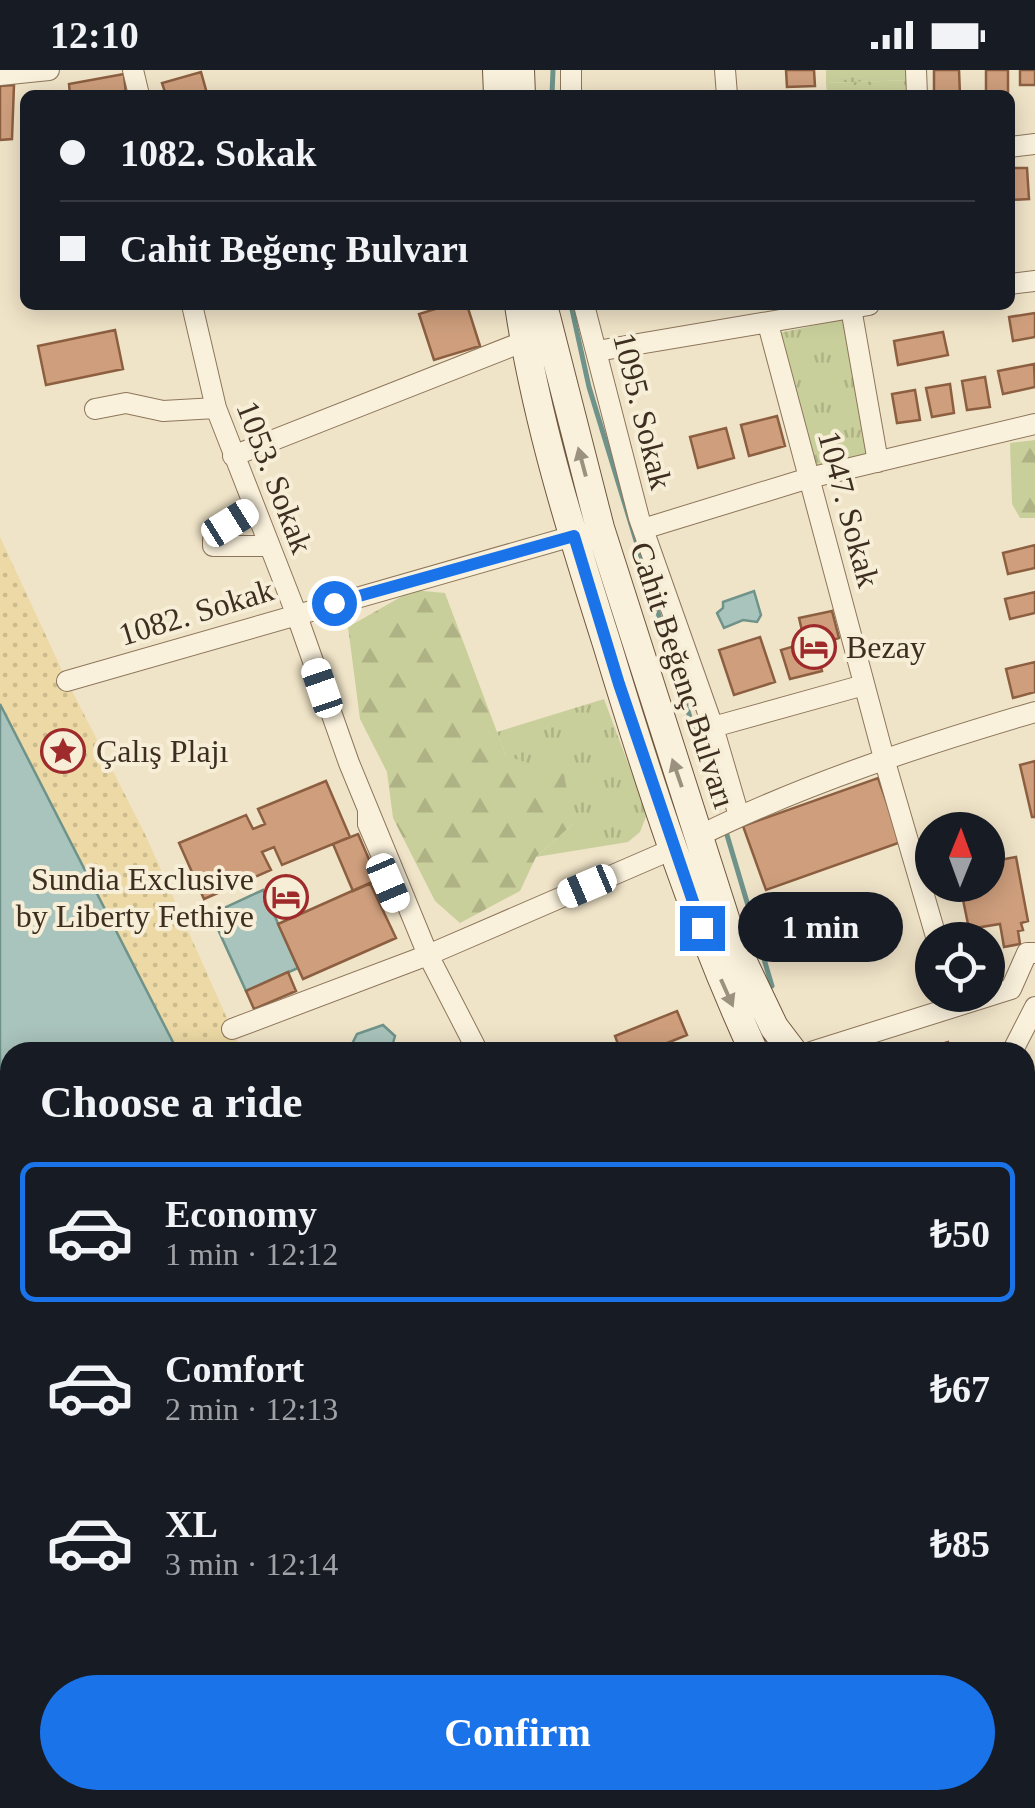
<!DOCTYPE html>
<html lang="en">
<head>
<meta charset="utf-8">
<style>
	:root { --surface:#171b24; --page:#242831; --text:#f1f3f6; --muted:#9ea1a6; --line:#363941; --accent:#1a73e8 }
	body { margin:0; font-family:"Times New Roman",serif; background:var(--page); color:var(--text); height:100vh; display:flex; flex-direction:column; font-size:38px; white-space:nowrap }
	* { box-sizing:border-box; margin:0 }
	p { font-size:32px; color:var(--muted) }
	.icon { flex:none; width:55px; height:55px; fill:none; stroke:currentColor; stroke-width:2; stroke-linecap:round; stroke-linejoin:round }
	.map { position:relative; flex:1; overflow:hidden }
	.panel { position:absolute; left:0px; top:972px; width:1035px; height:768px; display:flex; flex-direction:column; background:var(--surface); border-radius:30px 30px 0 0; box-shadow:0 5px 25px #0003 }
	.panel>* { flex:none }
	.guide { position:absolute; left:20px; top:20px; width:995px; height:220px; border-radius:15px; box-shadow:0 5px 25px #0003; display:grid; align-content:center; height:220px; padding:0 40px; background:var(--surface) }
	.needle { width:65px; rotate:1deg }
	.controls { position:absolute; left:915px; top:742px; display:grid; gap:20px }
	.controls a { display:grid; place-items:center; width:90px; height:90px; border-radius:50%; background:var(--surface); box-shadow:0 5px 25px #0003; font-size:50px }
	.end { position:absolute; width:45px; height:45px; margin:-22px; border:12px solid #1a73e8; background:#fff; box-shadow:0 0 0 5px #fff }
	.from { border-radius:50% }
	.bubble { position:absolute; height:70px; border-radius:35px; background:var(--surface); box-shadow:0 5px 25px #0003; font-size:32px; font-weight:700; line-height:70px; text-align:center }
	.car { position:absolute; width:30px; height:60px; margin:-30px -15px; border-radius:12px; box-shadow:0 0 8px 2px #0007; background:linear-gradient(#fff 24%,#345 0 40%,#fff 0 76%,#345 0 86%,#fff 0) }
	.guide b { display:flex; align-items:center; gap:35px; height:95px; font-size:38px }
	.guide b+b { border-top:2px solid var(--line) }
	.guide i { width:25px; height:25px; background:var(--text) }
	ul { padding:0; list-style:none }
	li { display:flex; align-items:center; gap:30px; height:140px; margin:0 20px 15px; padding:0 20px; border:5px solid transparent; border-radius:15px }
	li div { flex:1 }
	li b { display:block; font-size:38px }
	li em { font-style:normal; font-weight:700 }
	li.on { border-color:var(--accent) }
	li>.icon { width:90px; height:90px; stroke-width:1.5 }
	h2 { padding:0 40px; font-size:45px; line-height:120px }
	.button { display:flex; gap:20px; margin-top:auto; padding:20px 40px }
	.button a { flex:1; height:115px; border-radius:60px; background:var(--accent); color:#fff; font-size:40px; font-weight:700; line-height:115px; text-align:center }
	.status { display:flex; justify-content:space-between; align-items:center; height:70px; padding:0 50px; background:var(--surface); direction:ltr }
	.status svg { height:28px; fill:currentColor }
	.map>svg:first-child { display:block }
</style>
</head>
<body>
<div class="status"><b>12:10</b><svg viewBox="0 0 49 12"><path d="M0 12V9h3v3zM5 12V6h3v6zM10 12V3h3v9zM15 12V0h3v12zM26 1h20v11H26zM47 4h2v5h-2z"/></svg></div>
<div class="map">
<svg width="1035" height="1738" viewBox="0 0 1035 1738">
	<defs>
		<pattern id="grass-tufts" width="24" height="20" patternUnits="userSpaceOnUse" patternTransform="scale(2.5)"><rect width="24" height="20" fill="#c9cf9b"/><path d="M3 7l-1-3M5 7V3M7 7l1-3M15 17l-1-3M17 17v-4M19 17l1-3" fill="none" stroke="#aeb285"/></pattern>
		<pattern id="forest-firs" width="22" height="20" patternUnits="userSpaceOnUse" patternTransform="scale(2.5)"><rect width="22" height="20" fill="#c9cf9b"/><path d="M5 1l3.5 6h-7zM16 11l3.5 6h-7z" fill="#aeb285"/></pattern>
		<pattern id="sand-dots" width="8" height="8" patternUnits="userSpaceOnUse" patternTransform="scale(2.5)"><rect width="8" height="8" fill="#ecd9a5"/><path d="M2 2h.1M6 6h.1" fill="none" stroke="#cbbb8e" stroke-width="1.8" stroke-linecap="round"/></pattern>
		<pattern id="park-crowns" width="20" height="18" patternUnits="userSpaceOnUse" patternTransform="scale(2.5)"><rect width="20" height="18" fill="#c9cf9b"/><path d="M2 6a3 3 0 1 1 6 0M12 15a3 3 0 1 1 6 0" fill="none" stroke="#aeb285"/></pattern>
	</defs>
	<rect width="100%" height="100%" fill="#f0e4c8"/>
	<path fill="url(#grass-tufts)" d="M826 0H910V10L826 13Z
		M845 249 870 384 817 398 779 263Z
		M604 629 647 744 640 762 628 772 536 787 573 754 506 686 497 662Z
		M1035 1051V1309L1025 1312V1074Z"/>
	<path fill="url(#forest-firs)" d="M1035 370V448H1020L1012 434 1010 373Z
		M413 520 445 523 506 686 564 704 573 754 536 787 520 821 460 853 435 831 393 748 387 702 360 649 348 557Z"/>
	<path fill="url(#sand-dots)" d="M0 467 67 611 145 764 242 982H178L0 634Z"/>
	<path fill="url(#park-crowns)" d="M910 10V25H827L826 13Z"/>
	<path fill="#a9c4bc" stroke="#6f938a" stroke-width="2.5" d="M754 521 761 545 757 552 743 550 724 558 717 543 723 538V532Z
		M0 634 178 982H10V1730H507L511 1738H0Z
		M263 820 298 898 246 921 211 844Z
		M383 955 395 966 393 973 380 975 374 982 349 980 357 964Z"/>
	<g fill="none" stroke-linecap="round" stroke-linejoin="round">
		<path stroke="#6f938a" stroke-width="5" d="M552 25 553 0
			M571 235 589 317 718 739
			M727 765 772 916
			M1025 1028 1035 1009"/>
	</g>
	<path fill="#cf9f7d" stroke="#8d5f41" stroke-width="2.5" d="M786 0H814L815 16 787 17Z
		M934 0H959L960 25H934Z
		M986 0H1008V25H986Z
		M1020 0H1035V15H1020Z
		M201 2 206 20 189 25H166L162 13Z
		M124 4 126 25H70L69 14Z
		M14 15 12 69 0 70V16Z
		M1010 98H1027L1029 129 1011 130Z
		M448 235H467L480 276 434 290 419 244Z
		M1035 243V267L1013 271 1009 247Z
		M115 260 123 299 46 315 38 276Z
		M943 262 948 285 898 295 894 271Z
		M1034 294 1035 317 1003 324 998 301Z
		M985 307 990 337 967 340 962 311Z
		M950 314 954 343 932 347 926 318Z
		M915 320 920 350 897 353 892 324Z
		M777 346 785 376 749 386 741 355Z
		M726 358 734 388 698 398 690 367Z
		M1035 475V498L1008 504 1003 483Z
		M1035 522V543L1010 549 1005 529Z
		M832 541 839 568 830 571 819 590 822 601 790 609 781 580 805 573 799 548Z
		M760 567 775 612 734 625 719 580Z
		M1035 592V622L1013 628 1006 599Z
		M1035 691V747H1032L1020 695Z
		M878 708 901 772 766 820 743 756Z
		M326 711 350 767 282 795 274 777 262 782 271 800 204 829 179 773 246 745 253 759 265 754 258 739Z
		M358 764 378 810 353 821 333 774Z
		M1016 787 1028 851 1021 853 1023 860 1018 861 1020 874 1004 877 1000 854 969 859 960 815H988V792Z
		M370 813 396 868 303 909 278 854Z
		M288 902 296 921 254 939 246 921Z
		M677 941 687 965 645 982H621L615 966Z
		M948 972 951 982H915Z
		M1035 1397V1439L1033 1435 1025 1439V1401Z
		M1030 1488 1035 1511 1025 1515V1489Z
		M1035 1643V1700H1034L1025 1680V1648Z"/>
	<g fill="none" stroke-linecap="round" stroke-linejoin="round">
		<g stroke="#8d765c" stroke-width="12">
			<path id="lane" d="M363 741V755L388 813"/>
		</g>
		<g stroke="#8d765c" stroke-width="22">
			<path id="street" d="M133 0 139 25
				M725 0 727 25
				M916 0 917 25
				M0 5 49 0
				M571 25V0
				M1010 77 1035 74
				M1010 214 1035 211
				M192 235 216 338 296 543 349 693 428 885 478 982
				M584 235 639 448 713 657 739 746
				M851 238 878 392
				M768 254 885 692 937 870
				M597 281 869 235
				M95 339 126 333 163 341 216 338
				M233 386 525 271
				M255 438 230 453 213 470V476H269
				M643 459 809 408 1035 354
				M67 611 573 466
				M713 657 864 615
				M699 766C803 714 923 675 1035 642
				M232 959 428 885 673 779
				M811 982 1011 919 1027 883H1035
				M1012 982 1035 937
				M1025 1364 1035 1362
				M1025 1631 1035 1627
				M852 1730 853 1738
				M1019 1730 1023 1738"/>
		</g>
		<g stroke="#6f573f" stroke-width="30">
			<path id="secondary" d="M497 0 498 25
				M520 0 521 25
				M519 235C536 350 572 464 607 574 649 713 694 851 754 982
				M543 235 600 458 731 867 774 957 793 982
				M1025 1180 1035 1187
				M1025 1205 1035 1211
				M741 1730 742 1738"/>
		</g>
		<use href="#lane" stroke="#faf1dc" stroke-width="10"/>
		<use href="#street" stroke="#faf1dc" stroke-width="20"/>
		<use href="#secondary" stroke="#faf1dc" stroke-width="28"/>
	</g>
	<defs><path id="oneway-solid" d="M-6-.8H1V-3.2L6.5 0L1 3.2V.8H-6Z" transform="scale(2.5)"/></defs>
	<g fill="#9c907e">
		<use href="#oneway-solid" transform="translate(582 392) rotate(-105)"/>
		<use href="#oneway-solid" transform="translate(677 703) rotate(-109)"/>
		<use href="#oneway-solid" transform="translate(727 923) rotate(66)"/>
	</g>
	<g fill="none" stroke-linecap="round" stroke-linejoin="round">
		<path stroke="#1a73e8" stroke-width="12" d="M334 533 574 466 619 614 702 858"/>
	</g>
	<defs>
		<g id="hotel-ring" transform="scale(2.25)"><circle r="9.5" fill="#f7eed8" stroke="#9e2a2b" stroke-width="1.5"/><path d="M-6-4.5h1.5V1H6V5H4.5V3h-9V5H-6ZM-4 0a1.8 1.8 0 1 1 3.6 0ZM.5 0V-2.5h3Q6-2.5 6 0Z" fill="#9e2a2b"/></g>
		<g id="sight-ring" transform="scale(2.25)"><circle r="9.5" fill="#f7eed8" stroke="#9e2a2b" stroke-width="1.5"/><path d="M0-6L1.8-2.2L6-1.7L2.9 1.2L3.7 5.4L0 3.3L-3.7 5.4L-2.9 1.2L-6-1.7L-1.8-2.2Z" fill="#9e2a2b"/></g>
	</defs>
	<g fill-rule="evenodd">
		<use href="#hotel-ring" x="814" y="577"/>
		<use href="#sight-ring" x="63" y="681"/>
		<use href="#hotel-ring" x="286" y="827"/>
	</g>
	<g text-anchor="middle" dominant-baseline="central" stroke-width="8" stroke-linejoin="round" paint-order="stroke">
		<g font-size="32" fill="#3d2e20" stroke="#f7eed8">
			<text transform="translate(643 341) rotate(76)">1095. Sokak</text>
			<text transform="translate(275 407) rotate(69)">1053. Sokak</text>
			<text transform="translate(849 439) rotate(75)">1047. Sokak</text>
			<text transform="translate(196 542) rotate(-17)">1082. Sokak</text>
			<text transform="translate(683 605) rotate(72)">Cahit Beğenç Bulvarı</text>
		</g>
		<g font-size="32" fill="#3d2e20" stroke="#f7eed8" text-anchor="start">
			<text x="846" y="577">Bezay</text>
			<text x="96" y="681">Çalış Plajı</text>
			<text x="254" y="809" text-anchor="end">Sundia Exclusive<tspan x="254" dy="37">by Liberty Fethiye</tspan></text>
		</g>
	</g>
</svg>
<div class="controls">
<a><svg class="needle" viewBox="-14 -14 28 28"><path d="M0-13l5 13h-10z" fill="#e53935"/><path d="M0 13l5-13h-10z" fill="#9ea1a6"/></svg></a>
<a><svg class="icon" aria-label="locate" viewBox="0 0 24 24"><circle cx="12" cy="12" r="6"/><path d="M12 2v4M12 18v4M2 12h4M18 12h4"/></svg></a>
</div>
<i class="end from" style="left:334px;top:533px"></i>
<i class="end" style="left:702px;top:858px"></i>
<div class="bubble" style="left:738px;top:822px;width:165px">1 min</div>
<i class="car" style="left:230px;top:453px;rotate:58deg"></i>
<i class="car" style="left:322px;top:618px;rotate:341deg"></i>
<i class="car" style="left:388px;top:813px;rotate:157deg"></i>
<i class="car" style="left:587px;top:816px;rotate:247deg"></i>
<div class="guide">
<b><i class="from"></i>1082. Sokak</b>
<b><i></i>Cahit Beğenç Bulvarı</b>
</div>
<section class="panel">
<h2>Choose a ride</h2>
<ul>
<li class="on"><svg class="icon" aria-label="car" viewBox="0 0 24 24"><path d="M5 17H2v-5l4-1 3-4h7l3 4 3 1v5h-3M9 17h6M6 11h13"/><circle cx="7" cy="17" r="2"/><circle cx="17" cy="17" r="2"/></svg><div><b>Economy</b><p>1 min · 12:12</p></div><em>₺50</em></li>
<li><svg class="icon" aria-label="car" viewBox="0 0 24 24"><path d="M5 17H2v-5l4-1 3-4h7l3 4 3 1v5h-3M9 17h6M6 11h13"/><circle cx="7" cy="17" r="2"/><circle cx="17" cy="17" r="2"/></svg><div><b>Comfort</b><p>2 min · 12:13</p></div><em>₺67</em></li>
<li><svg class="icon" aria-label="car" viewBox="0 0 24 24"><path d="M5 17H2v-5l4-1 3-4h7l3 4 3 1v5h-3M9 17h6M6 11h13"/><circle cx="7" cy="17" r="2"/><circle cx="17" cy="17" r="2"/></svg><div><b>XL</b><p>3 min · 12:14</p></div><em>₺85</em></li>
</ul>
<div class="button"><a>Confirm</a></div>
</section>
</div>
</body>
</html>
